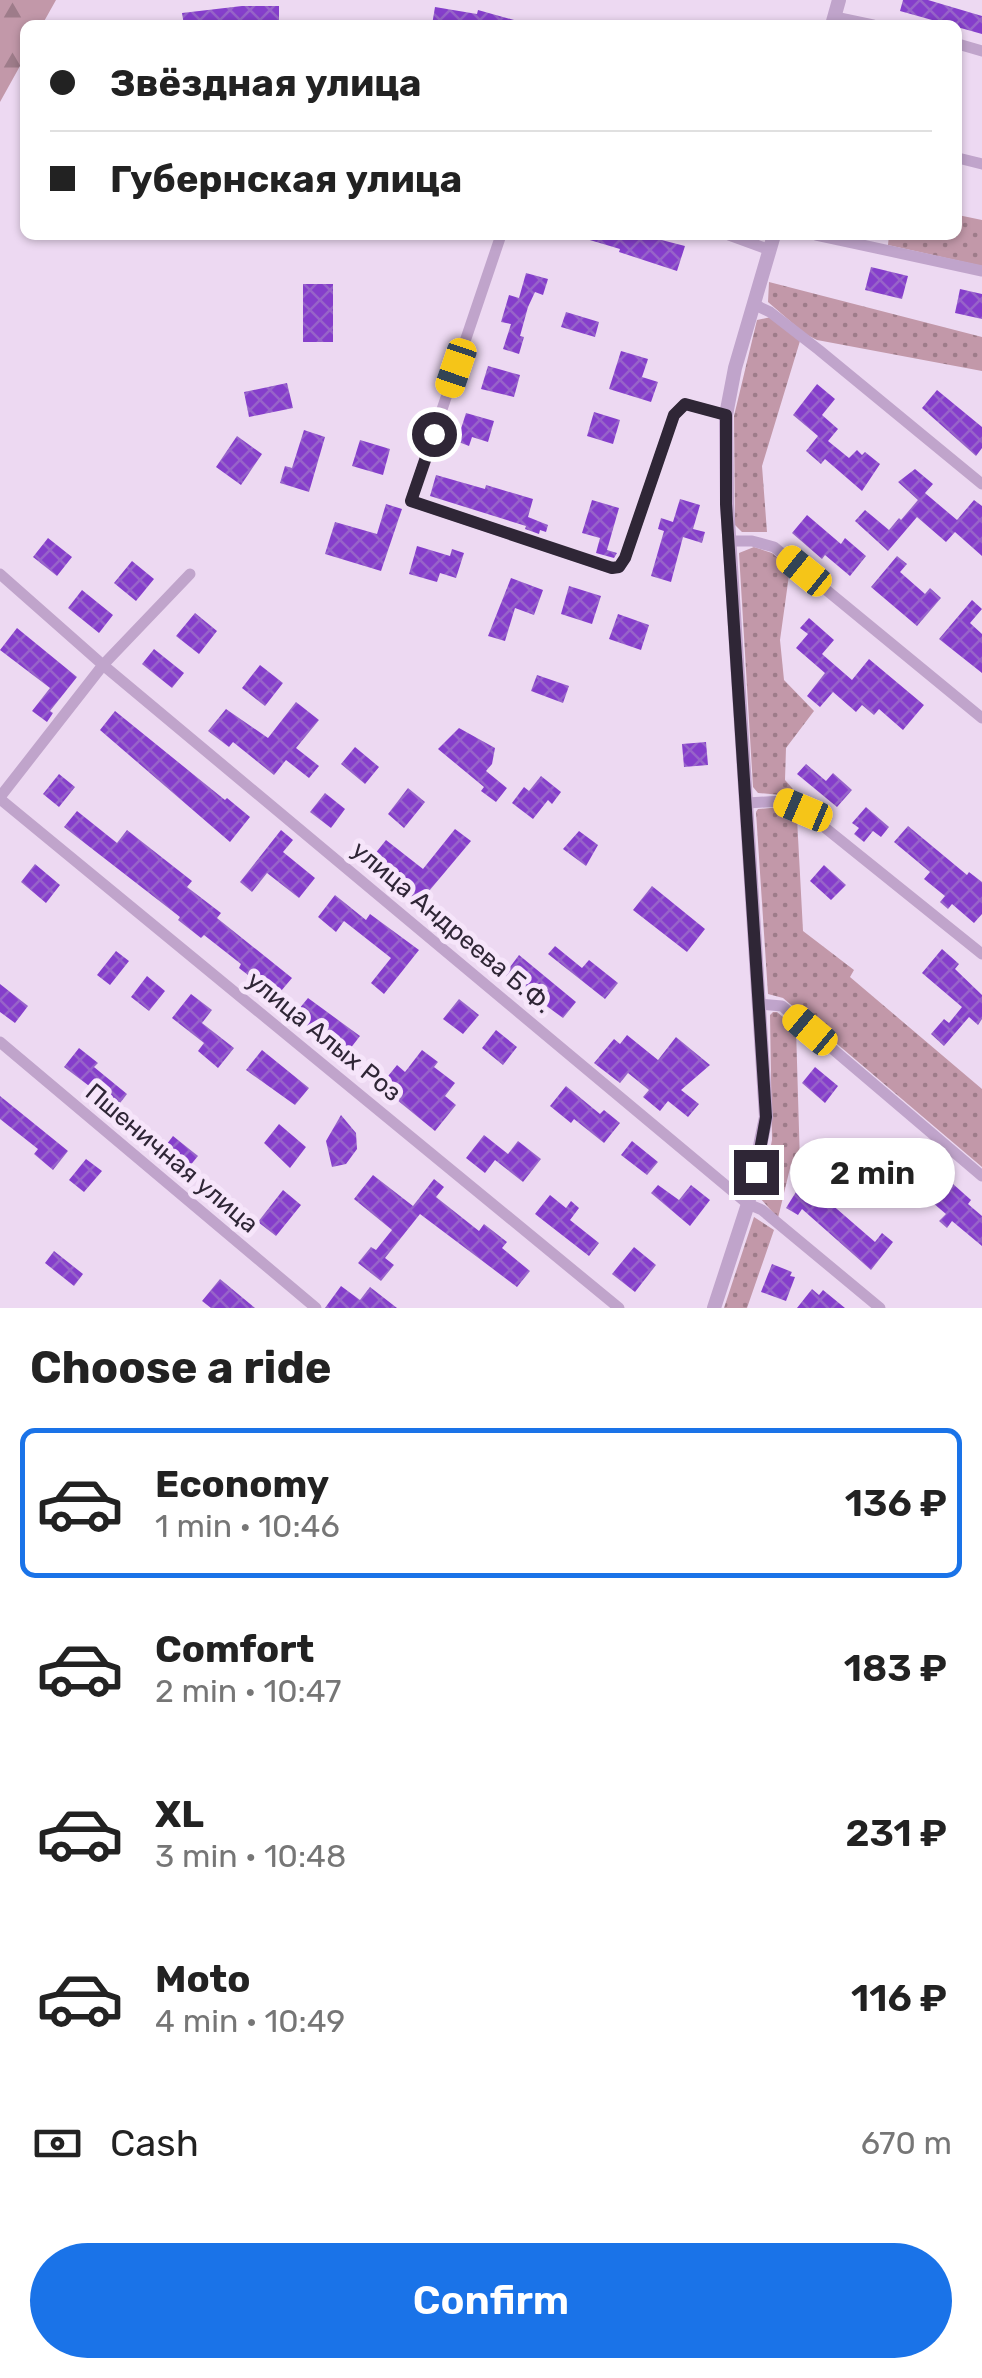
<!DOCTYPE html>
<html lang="en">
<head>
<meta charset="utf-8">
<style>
	:root { --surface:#fff; --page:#f6f6f6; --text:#222; --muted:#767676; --line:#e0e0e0; --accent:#1a73e8 }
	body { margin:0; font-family:Rubik,sans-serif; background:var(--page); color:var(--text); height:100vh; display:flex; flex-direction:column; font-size:38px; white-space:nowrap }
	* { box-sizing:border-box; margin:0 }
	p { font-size:32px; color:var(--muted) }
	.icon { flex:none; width:55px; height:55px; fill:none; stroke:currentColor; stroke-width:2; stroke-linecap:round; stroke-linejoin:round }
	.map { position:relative; height:1308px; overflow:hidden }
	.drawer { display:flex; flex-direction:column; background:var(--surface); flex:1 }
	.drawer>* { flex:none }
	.hud { position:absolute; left:20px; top:20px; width:942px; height:220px; border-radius:15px; box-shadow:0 2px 8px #0004; display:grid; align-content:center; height:220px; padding:0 30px; background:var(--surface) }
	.end { position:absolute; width:45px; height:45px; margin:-22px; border:12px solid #2f2636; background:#fff; box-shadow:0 0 0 5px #fff }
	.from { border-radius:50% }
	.bubble { position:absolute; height:70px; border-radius:35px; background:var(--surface); box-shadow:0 2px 8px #0004; font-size:32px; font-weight:600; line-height:70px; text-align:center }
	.car { position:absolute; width:30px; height:60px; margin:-30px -15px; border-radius:12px; box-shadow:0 0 8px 2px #0007; background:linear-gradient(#f5c518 24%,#345 0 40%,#f5c518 0 76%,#345 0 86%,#f5c518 0) }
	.hud b { display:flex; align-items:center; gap:35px; height:95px; font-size:38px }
	.hud b+b { border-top:2px solid var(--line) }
	.hud i { width:25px; height:25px; background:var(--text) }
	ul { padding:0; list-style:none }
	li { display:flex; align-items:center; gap:30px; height:150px; margin:0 20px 15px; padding:0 10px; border:5px solid transparent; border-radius:15px }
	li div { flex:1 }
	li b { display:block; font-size:38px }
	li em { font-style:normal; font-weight:600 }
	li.on { border-color:var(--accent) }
	li>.icon { width:90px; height:90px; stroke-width:1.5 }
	h2 { padding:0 30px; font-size:45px; line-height:120px }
	.pay { display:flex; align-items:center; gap:25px; height:110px; padding:0 30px; font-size:38px }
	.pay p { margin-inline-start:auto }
	.primary-button { display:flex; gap:20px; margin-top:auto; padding:20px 30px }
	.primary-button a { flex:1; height:115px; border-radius:60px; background:var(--accent); color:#fff; font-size:40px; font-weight:600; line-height:115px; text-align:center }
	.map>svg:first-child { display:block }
</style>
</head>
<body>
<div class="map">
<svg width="982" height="1308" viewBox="0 0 982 1308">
	<defs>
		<pattern id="grass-dots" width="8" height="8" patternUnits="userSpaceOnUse" patternTransform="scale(2.5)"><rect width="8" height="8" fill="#c298a9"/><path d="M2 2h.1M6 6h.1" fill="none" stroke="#9e7c8a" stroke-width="1.8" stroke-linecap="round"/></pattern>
		<pattern id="forest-firs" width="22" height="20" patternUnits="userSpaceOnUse" patternTransform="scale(2.5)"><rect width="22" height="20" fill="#c298a9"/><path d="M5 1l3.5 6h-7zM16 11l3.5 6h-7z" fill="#9e7c8a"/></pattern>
		<pattern id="building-cross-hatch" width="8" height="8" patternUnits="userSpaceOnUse" patternTransform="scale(2.5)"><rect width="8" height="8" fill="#853ecb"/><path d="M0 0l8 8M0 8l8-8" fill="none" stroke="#9764c9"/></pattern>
	</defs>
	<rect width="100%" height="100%" fill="#edd9f2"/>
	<path fill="url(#grass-dots)" d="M958 215 982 220V266L888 245 889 235H958Z
		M769 282 982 337V371L817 340 805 334 768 302Z
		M771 317 800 341 762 466 767 532H742L735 525 734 416 757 320Z
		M754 547 772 553 790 568 780 640 784 680 814 711 786 748 785 780 806 804 782 795 758 793 753 787 739 553Z
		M782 807 801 815 797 818 803 931 854 970 850 977 982 1089V1167L783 998 768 994 756 812 758 809Z
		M773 1012H777L796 1028 800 1164H791L778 1218 760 1198 772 1140 770 1015Z
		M754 1217 774 1230 747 1308H724Z"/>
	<path fill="url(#forest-firs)" d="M0 0H56L42 25H25V57L0 102Z"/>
	<path fill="url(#building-cross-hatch)" d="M903 0H928L982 16V34L900 11Z
		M242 6H279V25H184L182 13Z
		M435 7 477 14 478 10 521 22V25H432Z
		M584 235H642L685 246 677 271 619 252 620 249 583 238Z
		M871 267 908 276 902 299 865 290Z
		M526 273 548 279 543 295 535 292 528 307 520 336 524 337 519 354 503 349 511 324 501 322 509 295 519 298Z
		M303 284H333V342H303Z
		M960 289 982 294V319L955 313Z
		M566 312 599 322 595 337 561 327Z
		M621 351 648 359 642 377 658 382 651 402 609 389Z
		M488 366 520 375 514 397 481 389Z
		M287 383 293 408 249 417 244 392Z
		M817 384 835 399 822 415 838 429 828 441 849 458 857 450 862 455 865 452 880 464 862 491 825 459 821 464 806 451 818 436 793 415Z
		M937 390 982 427V448L976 456 922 408Z
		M594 412 620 420 613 444 587 436Z
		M466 413 494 421 488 442 472 437 469 446 443 436 446 428 460 432Z
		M304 430 325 437 309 492 280 483 285 466 292 468Z
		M237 436 262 454 241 485 216 467Z
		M360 440 390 449 383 475 352 466Z
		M915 469 933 484 925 493 957 520 974 500 982 506V556L955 532 946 542 917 517 888 551 855 521 865 510 889 530 899 518 901 520 918 500 898 482Z
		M436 475 485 489 486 485 533 499 528 517 548 525 546 532 540 530 539 534 525 529 526 526 430 496Z
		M680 499 700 505 693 529 705 532 702 543 683 537 671 582 651 576 664 531 658 529 661 518 673 522Z
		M592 500 619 508 607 550 617 553 614 558 596 553 600 538 582 533Z
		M386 504 402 509 381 571 325 554 335 522 377 534Z
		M807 515 841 544 845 538 866 556 850 576 825 555 822 559 792 533Z
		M48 538 72 557 57 576 33 557Z
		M417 546 450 556 452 549 464 553 456 578 440 573 437 582 409 574Z
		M897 556 907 564 900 572 925 594 930 588 941 598 917 626 871 587Z
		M132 561 154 579 136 601 114 583Z
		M511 578 543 590 534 615 515 608 505 641 488 636Z
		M569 586 601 596 592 624 561 614Z
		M82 590 113 615 99 633 68 608Z
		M972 600 982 609 970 623 982 634V673L939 639Z
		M195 613 217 631 199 654 176 636Z
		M618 614 649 625 641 650 609 639Z
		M809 618 834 640 822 654 852 680 869 659 924 705 903 730 879 709 874 715 862 705 856 712 833 692 820 707 807 696 825 673 796 648 808 634 800 628Z
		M17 628 77 677 50 711 53 713 47 722 32 711 50 688 0 650Z
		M154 649 184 673 172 688 142 664Z
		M260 665 283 683 265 706 242 688Z
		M537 675 569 686 563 703 531 691Z
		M296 702 319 720 296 748 319 766 309 778 286 760 274 775 233 742 229 747 208 731 226 709 268 738Z
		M115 711 225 800 227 798 250 817 230 842 100 730Z
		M459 728 495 748 492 764 486 771 507 788 496 802 481 791 484 787 438 749Z
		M706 742 708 765 684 767 682 744Z
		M355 747 379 767 365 784 341 764Z
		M806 764 826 781 833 773 852 790 837 807 797 774Z
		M59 774 75 787 59 807 43 794Z
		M541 776 561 792 552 804 548 800 533 819 512 803 524 787 529 791Z
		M408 788 425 802 404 828 388 814Z
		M325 793 345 809 331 828 310 812Z
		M866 807 889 827 881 837 873 831 864 842 854 834 859 828 852 823Z
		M77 811 117 843 127 830 192 881 187 887 221 913 217 918 292 978 276 997 239 968 241 964 204 935 201 938 178 920 180 917 64 827Z
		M908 826 967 875 969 872 982 882V914L974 923 952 904 948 909 940 902 945 896 924 879 930 872 894 842Z
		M455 829 471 841 419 903 370 860 386 840 423 869Z
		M281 830 293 840 283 852 315 878 299 898 267 873 252 892 240 882Z
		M579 831 598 845 586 866 563 849Z
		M35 864 60 885 46 903 21 882Z
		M824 865 846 885 831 900 810 881Z
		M652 886 705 929 687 952 633 910Z
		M335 895 366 920 370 914 419 950 384 994 371 983 391 958 344 921 336 932 318 917Z
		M555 946 582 968 589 960 618 983 605 999 548 954Z
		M942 949 959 964 955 969 982 995V1019L978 1025 969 1017 944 1046 931 1034 944 1019 949 1023 962 1007 922 973Z
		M116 951 129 961 110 985 97 975Z
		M519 955 576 1002 563 1018 504 975Z
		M147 976 165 991 149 1011 131 997Z
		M0 984 28 1006 15 1023 0 1012Z
		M191 994 212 1010 202 1023 234 1048 218 1068 198 1051 204 1043 172 1018Z
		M308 998 360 1036 343 1058 294 1015Z
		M459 999 479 1015 463 1034 443 1019Z
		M496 1030 517 1047 503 1065 482 1048Z
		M627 1035 658 1060 676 1037 710 1065 681 1090 699 1104 688 1117 668 1101 660 1111 643 1097 649 1090 628 1073 620 1083 594 1063 614 1039 620 1044Z
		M79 1048 98 1063 94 1067 127 1094 117 1107 64 1067Z
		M262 1050 309 1088 295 1105 246 1070Z
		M422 1050 438 1062 434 1067 455 1083 445 1096 456 1105 435 1131 380 1086 397 1065 405 1072Z
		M815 1067 838 1086 825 1103 802 1083Z
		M566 1086 600 1114 604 1110 620 1123 604 1143 574 1119 571 1123 550 1106Z
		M0 1096 68 1151 53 1170 34 1154 38 1149 0 1119Z
		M341 1115 356 1133 357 1149 346 1164 332 1167 326 1141Z
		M279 1124 306 1147 290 1168 264 1143Z
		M484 1135 508 1154 518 1141 541 1159 523 1182 495 1160 485 1173 466 1158Z
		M173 1136 198 1156 184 1173 160 1153Z
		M632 1141 658 1162 647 1175 621 1155Z
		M894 1142 915 1161 918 1158 933 1171 935 1168 971 1200 968 1204 982 1216V1246L952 1221 947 1228 939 1221 946 1214 913 1186 908 1192 875 1164Z
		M86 1159 102 1171 84 1192 69 1180Z
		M373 1175 413 1206 434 1179 444 1187 436 1197 479 1231 484 1224 507 1242 502 1248 530 1271 517 1287 420 1214 385 1258 394 1265 381 1281 358 1263 371 1247 376 1250 392 1230 354 1199Z
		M658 1185 679 1200 691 1185 710 1200 690 1226 651 1193Z
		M283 1190 301 1205 276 1236 258 1222Z
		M796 1192 816 1204 822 1196 875 1242 882 1233 893 1242 871 1270 802 1209 798 1215 786 1208Z
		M550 1195 566 1208 571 1201 579 1208 570 1220 599 1243 589 1256 535 1214Z
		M634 1247 656 1265 635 1292 612 1274Z
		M54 1251 83 1274 74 1286 45 1263Z
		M772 1264 792 1272 790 1276 795 1277 786 1301 761 1292Z
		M220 1279 255 1308H211L202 1301Z
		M341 1286 360 1300 370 1287 397 1308H325Z
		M812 1289 819 1295 823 1290 845 1308H797Z"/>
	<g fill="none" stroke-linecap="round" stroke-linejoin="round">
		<path stroke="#c0a4cb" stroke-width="11" d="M835 17 873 25
			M958 44 982 51
			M958 158 982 164
			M501 235 411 501 611 568 619 567 625 558 674 415 685 404 726 415
			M729 235 770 250
			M816 235 982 271
			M753 304 770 312 819 350 982 484
			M729 541H752L774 547 982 718
			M0 574 103 665 748 1204 762 1210 880 1308
			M0 797 103 665 190 574
			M0 799 619 1308
			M747 803 782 801 803 810 982 954
			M760 1004 782 1006 982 1176
			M0 1042 316 1308"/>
		<path stroke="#c0a4cb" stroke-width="14" d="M832 25 839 0
			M714 1308 748 1204 766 1117 727 504 726 415 735 368 774 235"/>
	</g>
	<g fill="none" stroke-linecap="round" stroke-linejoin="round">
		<path stroke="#2f2636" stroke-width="12" d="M434 434 411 501 612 568 619 567 625 558 674 415 685 404 726 415V504L766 1117 756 1172"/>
	</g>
	<g text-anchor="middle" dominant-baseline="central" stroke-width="10" stroke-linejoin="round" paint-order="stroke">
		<g font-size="25" fill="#2f2636" stroke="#f6e5fa">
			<text transform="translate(452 927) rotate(40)">улица Андреева Б.Ф.</text>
			<text transform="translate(324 1036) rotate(39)">улица Алых Роз</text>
			<text transform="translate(172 1158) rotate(40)">Пшеничная улица</text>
		</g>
	</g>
</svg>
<i class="end from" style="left:434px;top:434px"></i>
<i class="end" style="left:756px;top:1172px"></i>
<div class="bubble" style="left:790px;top:1138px;width:165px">2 min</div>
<i class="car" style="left:456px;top:368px;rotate:199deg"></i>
<i class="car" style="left:804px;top:571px;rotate:309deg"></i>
<i class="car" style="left:803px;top:810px;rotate:293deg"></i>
<i class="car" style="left:810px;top:1030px;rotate:310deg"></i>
<div class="hud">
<b><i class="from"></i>Звёздная улица</b>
<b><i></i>Губернская улица</b>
</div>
</div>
<section class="drawer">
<h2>Choose a ride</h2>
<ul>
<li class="on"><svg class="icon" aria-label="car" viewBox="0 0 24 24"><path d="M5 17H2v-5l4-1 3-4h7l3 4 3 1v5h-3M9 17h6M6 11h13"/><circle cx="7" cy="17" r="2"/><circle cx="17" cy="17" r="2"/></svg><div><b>Economy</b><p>1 min · 10:46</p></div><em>136 ₽</em></li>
<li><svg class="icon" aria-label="car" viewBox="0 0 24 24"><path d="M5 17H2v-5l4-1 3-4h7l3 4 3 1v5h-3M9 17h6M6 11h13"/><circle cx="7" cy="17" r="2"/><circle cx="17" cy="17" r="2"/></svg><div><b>Comfort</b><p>2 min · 10:47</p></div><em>183 ₽</em></li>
<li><svg class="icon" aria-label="car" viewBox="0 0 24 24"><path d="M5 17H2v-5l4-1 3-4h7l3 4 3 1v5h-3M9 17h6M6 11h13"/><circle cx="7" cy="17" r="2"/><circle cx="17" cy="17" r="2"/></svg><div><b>XL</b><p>3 min · 10:48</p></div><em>231 ₽</em></li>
<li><svg class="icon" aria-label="car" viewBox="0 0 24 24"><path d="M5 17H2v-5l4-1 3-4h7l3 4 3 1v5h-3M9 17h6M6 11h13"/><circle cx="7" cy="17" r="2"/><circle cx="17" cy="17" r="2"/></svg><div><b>Moto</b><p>4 min · 10:49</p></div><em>116 ₽</em></li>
</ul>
<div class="pay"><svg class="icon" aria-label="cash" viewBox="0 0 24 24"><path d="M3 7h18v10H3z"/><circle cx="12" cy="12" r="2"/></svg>Cash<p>670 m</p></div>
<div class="primary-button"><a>Confirm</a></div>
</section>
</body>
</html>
